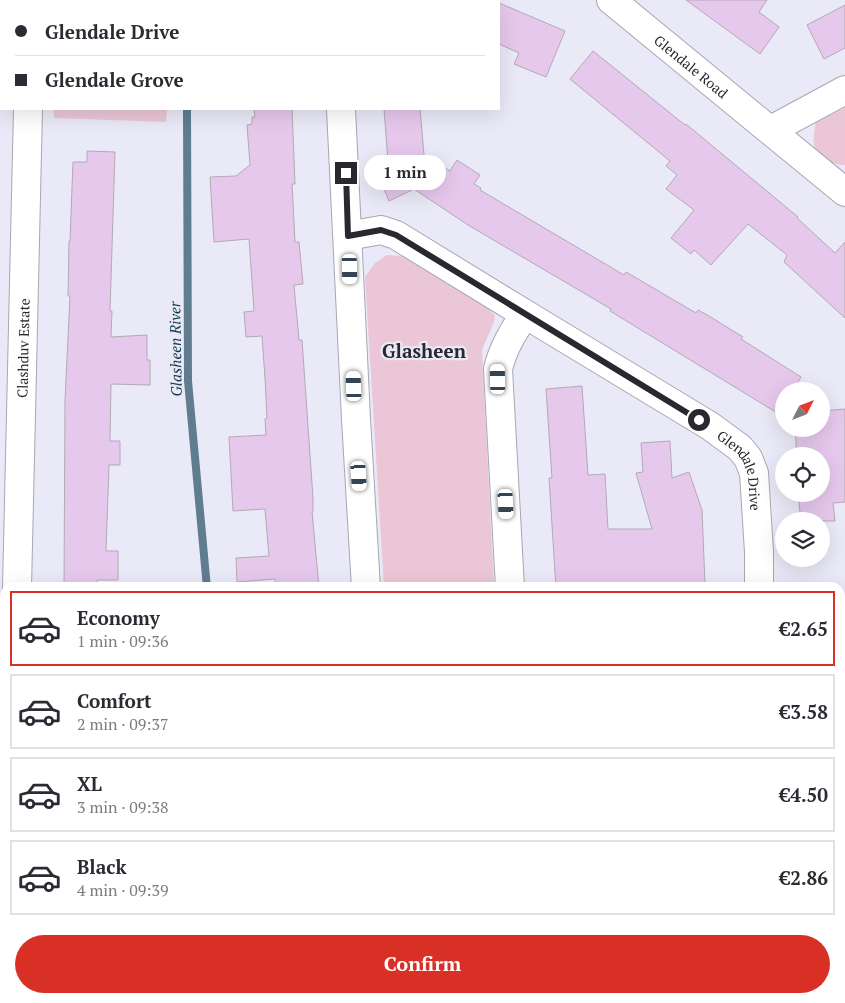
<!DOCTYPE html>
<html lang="en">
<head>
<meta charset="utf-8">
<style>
	:root { --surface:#fff; --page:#f7f7f7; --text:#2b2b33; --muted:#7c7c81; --line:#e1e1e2; --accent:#d93025 }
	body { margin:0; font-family:"PT Serif",serif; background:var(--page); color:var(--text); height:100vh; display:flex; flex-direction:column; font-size:19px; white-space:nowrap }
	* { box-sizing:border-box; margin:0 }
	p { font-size:16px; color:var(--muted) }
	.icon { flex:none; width:28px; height:28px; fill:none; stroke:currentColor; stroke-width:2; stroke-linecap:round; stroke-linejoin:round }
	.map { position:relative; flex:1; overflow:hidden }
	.drawer { position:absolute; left:0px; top:582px; width:845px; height:421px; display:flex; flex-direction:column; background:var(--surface); border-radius:15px 15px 0 0; box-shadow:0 5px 20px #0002 }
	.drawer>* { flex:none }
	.top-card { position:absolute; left:0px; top:0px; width:500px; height:110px; box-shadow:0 5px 20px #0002; display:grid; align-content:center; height:110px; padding:0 15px; background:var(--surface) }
	.needle { width:32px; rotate:48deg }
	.fabs { position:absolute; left:775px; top:382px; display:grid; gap:10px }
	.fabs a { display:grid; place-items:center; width:55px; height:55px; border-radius:50%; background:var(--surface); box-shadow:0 5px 20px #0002; font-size:25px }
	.end { position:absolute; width:22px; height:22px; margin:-11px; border:6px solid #29282e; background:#fff; box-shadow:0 0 0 2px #fff }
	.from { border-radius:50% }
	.bubble { position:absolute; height:35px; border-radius:18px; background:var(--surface); box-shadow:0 5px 20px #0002; font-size:16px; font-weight:700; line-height:35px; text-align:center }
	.car { position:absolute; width:15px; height:30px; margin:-15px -8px; border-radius:6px; box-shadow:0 0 4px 1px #0007; background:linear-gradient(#fff 24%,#345 0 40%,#fff 0 76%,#345 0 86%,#fff 0) }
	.top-card b { display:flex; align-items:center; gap:18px; height:48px; font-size:19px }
	.top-card b+b { border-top:1px solid var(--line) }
	.top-card i { width:12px; height:12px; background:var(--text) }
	ul { padding:9px 0 0; list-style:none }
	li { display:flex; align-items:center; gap:15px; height:75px; margin:0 10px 8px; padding:0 5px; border:2px solid var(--line); border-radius:0px }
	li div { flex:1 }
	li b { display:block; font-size:19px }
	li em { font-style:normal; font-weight:700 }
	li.active { border-color:var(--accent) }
	li>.icon { width:45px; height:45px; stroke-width:1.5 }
	.primary-button { display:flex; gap:10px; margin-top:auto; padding:10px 15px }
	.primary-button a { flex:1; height:58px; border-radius:30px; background:var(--accent); color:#fff; font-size:20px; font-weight:700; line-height:58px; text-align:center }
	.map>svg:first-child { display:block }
</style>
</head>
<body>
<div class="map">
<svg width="845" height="1003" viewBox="0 0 845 1003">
	<rect width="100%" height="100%" fill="#eae9f7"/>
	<path fill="#ebc6d6" d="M56 0H170L55 1Z
		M845 99V165C834 165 815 158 814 144 813 137 815 128 816 120Z
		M54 109H167L166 122 54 118Z
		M387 255 402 256 484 304 495 316C494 326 486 339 482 350L494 587H384L365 277 375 263Z
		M840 697 845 699V858L840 870Z
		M646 999H746L742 1003H643Z"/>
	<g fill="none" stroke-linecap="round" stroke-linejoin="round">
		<path stroke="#5f7d8f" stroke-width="8" d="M187 0V1
			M187 109 188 381 207 588
			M150 1003 153 999"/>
	</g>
	<path fill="#e6c8ec" stroke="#b3a9b5" d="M686 0H767L759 12 779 27 760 54Z
		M499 3 565 31 546 77 514 64 519 53 499 44Z
		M845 5V48L824 59 807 25Z
		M593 51 685 125 686 124 798 217 797 218 835 253 845 242V318L784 262 787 255 748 224 711 265 694 250 691 254 671 238 694 210 666 189 677 175 666 166 670 161 570 79Z
		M254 109H292L295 184H292L295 242H299L303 284 294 285 299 340H302L313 498V511H312L319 588H276L275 579 237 582 236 558 269 556 265 509 233 511 229 437 266 435 265 419 267 418 265 378 262 336 246 337 244 312 254 311 249 239 214 242 210 177 236 176 250 165 247 125 252 124V117H255Z
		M384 109H420L424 155 450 171 457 160 480 175 474 184 481 188 480 190 624 275 626 272 696 313 698 310 709 316 743 337 741 339 801 377 793 391H784V406L779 414 610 311 611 309 468 225 414 189 389 201 381 182 384 181 378 166 388 161Z
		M87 151 115 152 110 311H112L111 337 147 335V360H150V385L111 384 110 441H120V465H109L106 551H118V580H97V588H64L65 401 70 296H68L69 241H70L73 162H87Z
		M582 386 588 475 605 474 608 529H652L636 473 643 472 641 443 670 441 672 478 689 472 702 510 705 585 688 586V588H556L549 478H552L546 389Z
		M845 409V502L833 503 835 521H801L798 495 821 494V456H797L795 429H821V411Z"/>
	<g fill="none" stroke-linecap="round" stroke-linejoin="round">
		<g stroke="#a8a6b4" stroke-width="30">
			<g id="minor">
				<path id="s1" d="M611 0 845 192"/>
				<path d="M352 1 353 0"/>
				<path d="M341 109 356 419 366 588"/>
				<path d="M771 130 845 90"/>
				<path d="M348 236 381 230 396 235 525 314C513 332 503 348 498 369L510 588"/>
				<path id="s2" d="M525 314 710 426 740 448 748 458 754 473 759 552V588"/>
				<path d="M840 922 845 913"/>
				<path d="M495 999 501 1003"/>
				<path d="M323 1003 325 999"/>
				<path d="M622 1003 626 999"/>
				<path d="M768 1003 772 999"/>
			</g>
		</g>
		<g stroke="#a8a6b4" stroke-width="30">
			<g id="tertiary">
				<path d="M29 1V0"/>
				<path id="s3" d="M17 588 28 109"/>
				<path d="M7 1003V999"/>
			</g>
		</g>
		<use href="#minor" stroke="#fff" stroke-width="28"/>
		<use href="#tertiary" stroke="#fff" stroke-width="28"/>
	</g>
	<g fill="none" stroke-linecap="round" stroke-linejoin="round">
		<path stroke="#29282e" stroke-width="6" d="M346 173 348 236 381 230 396 235 699 420"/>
	</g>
	<g text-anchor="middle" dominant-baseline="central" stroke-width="4.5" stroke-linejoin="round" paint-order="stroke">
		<g font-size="14" fill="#29282e" stroke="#eae9f7">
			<text stroke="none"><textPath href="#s1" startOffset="104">Glendale Road</textPath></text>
			<text stroke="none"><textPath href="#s3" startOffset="240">Clashduv Estate</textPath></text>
			<text stroke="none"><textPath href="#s2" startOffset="274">Glendale Drive</textPath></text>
		</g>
		<g font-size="15" font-style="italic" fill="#12394a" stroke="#eae9f7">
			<text transform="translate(175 349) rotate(-91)">Glasheen River</text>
		</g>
		<g font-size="19" font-weight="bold" fill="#29282e" stroke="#eae9f7">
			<text x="424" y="350">Glasheen</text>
		</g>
	</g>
</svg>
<div class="fabs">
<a><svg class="needle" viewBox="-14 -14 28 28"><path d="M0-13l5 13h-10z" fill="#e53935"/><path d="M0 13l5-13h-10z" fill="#7c7c81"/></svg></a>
<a><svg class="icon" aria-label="locate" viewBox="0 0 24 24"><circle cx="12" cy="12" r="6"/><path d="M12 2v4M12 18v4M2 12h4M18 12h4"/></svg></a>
<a><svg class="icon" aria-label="layers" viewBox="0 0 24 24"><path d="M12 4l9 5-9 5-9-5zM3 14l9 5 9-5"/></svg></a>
</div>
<i class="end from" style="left:699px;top:420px"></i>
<i class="end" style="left:346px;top:173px"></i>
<div class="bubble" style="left:364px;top:155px;width:82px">1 min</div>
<i class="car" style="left:350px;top:269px;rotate:179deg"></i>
<i class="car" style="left:498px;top:379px;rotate:359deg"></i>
<i class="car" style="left:354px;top:386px;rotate:358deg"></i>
<i class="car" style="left:359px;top:476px;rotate:176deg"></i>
<i class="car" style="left:506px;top:504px;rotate:177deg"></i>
<div class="top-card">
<b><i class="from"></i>Glendale Drive</b>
<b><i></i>Glendale Grove</b>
</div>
<section class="drawer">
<ul>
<li class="active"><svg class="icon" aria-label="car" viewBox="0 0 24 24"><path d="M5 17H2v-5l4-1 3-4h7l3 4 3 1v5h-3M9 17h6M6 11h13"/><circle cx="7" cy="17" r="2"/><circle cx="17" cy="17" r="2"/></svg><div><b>Economy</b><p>1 min · 09:36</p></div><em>€2.65</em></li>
<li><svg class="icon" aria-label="car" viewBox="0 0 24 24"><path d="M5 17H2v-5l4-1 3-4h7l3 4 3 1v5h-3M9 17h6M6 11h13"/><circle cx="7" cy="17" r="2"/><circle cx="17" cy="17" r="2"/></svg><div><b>Comfort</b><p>2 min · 09:37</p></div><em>€3.58</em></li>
<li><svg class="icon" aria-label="car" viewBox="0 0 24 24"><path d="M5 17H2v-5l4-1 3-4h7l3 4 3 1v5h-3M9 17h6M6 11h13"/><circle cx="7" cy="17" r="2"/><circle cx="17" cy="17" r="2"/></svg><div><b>XL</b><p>3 min · 09:38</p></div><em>€4.50</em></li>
<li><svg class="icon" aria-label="car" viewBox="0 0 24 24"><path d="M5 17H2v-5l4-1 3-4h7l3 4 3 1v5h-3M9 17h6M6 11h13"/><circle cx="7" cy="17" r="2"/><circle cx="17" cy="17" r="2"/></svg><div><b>Black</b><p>4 min · 09:39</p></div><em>€2.86</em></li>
</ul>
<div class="primary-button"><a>Confirm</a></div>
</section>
</div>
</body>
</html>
